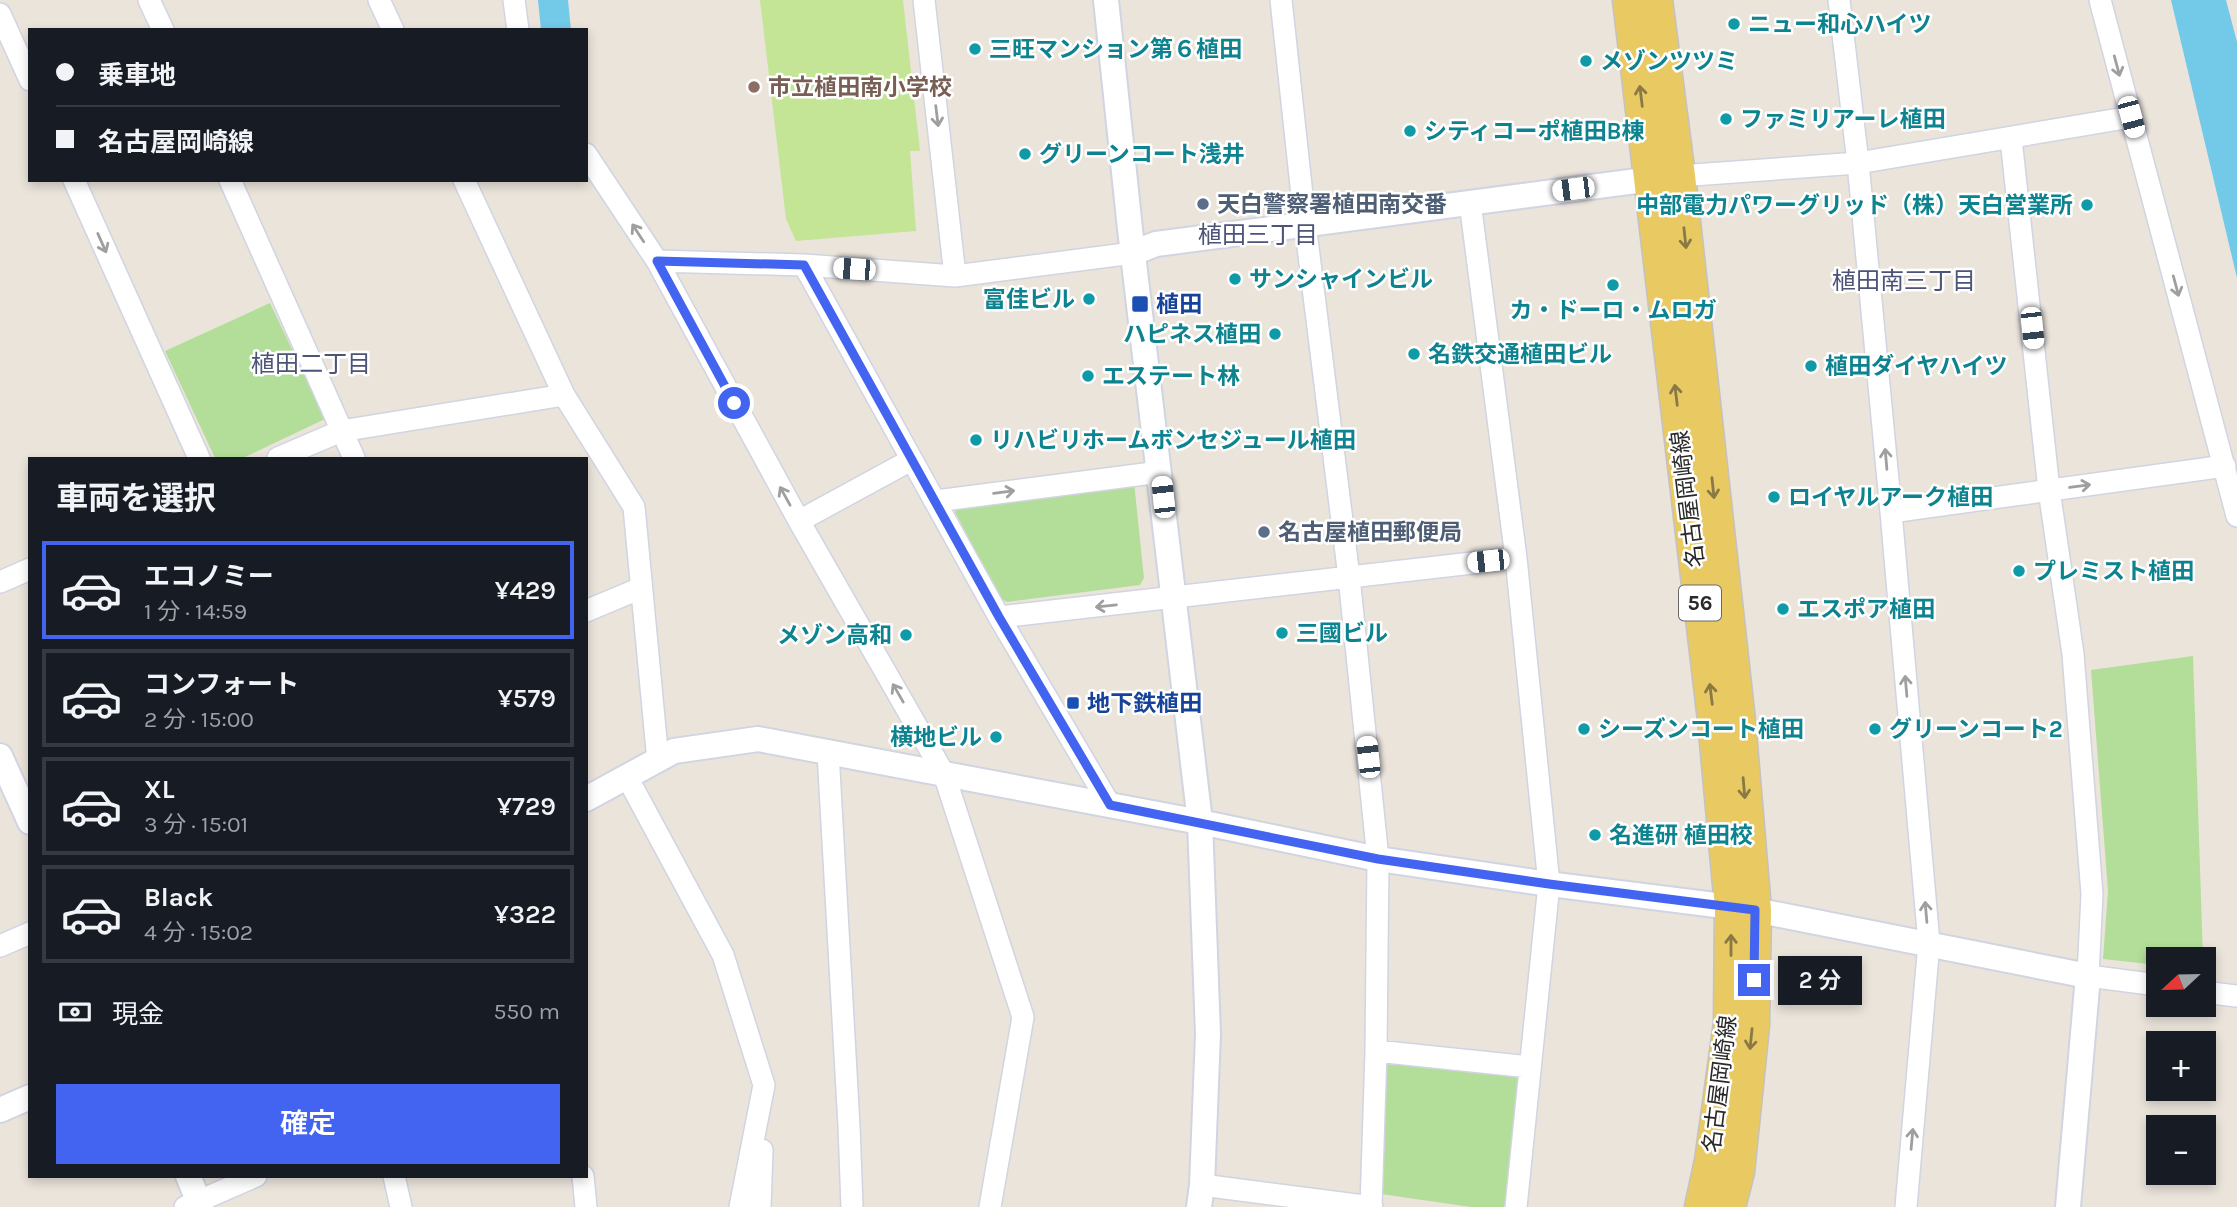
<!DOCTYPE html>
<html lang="ja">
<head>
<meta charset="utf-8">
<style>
	:root { --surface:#171b24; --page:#20242c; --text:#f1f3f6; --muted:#9ea1a6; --line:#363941; --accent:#4364f0 }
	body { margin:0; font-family:Karla,"Noto Sans JP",sans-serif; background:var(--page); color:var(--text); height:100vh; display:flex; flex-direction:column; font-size:26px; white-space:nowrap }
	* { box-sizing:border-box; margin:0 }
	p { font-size:23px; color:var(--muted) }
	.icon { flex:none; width:38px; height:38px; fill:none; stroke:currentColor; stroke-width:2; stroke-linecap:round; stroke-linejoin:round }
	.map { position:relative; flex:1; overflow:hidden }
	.drawer { position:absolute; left:28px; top:457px; width:560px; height:721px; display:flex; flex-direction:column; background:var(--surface); border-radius:0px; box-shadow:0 4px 10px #0003 }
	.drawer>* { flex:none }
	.guide { position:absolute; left:28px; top:28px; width:560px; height:154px; border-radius:0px; box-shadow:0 4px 10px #0003; display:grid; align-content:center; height:154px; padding:0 28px; background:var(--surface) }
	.needle { width:46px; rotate:248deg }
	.tools { position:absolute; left:2146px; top:947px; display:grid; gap:14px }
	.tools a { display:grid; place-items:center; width:70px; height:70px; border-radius:0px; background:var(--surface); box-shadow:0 4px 10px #0003; font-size:35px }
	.end { position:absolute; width:32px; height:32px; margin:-16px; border:9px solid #4364f0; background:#fff; box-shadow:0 0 0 4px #fff }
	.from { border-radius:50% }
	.bubble { position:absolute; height:49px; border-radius:0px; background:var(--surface); box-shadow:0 4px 10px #0003; font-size:23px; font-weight:600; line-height:49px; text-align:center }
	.car { position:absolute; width:21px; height:42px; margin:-21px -10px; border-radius:9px; box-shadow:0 0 5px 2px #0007; background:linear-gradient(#fff 24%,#345 0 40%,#fff 0 76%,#345 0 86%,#fff 0) }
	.guide b { display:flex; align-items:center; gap:24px; height:66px; font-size:26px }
	.guide b+b { border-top:2px solid var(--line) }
	.guide i { width:18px; height:18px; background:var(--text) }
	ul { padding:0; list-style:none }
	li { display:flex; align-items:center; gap:21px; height:98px; margin:0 14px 10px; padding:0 14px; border:4px solid var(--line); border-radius:0px }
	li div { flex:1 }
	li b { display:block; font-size:26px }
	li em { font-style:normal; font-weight:600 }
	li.selected { border-color:var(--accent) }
	li>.icon { width:63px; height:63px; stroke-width:1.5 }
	h2 { padding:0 28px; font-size:32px; line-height:84px }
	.pay { display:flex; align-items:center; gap:18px; height:77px; padding:0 28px; font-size:26px }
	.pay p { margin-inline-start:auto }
	.primary-button { display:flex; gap:14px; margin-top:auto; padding:14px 28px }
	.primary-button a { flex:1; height:80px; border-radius:0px; background:var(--accent); color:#fff; font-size:28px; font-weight:600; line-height:80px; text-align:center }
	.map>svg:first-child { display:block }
</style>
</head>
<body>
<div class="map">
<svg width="2237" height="1207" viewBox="0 0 2237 1207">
	<rect width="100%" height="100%" fill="#eae4db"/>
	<path fill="#b2de9a" d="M270 303 325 419 243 458H215L165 351Z
		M1134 482 1144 578 1140 585 1007 602 1001 599 955 512 959 504Z
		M2193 656 2203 959H2158V965L2103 959 2108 891 2091 670Z
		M1382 1062 1518 1076 1505 1207H1471L1381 1194Z"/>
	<path fill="#c4e596" d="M760 0H903L920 151H910L916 231 796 241 786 219Z"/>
	<path fill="#73c9e8" d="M538 0H568L571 30H541Z
		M2171 0H2226L2237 42V278Z"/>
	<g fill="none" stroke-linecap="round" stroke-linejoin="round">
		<g stroke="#d1d4e1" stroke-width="24">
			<path id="minor" d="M149 0 163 30
				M379 0 393 30
				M514 0 518 30
				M924 0 955 276
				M1281 0 1305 223 1349 577 1378 859 1376 1051 1371 1207
				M1839 0 1858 163 1891 512 1929 943 1906 1207
				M2100 0 2237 516
				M0 14 30 80
				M2011 139 2049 490 2073 654 2092 894 2088 976 2158 985
				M586 154 657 261 799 521 944 774 1023 1017 990 1207
				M1679 176 1858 163 2131 117
				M74 180 199 458
				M230 180 354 458
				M464 180 564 395 634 507 658 761
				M1470 202 1516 558 1549 884 1516 1207
				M657 261 804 265 955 276 1133 253
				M804 265 999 617 1110 805
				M278 458 341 431 564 395
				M936 501 1160 472
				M1891 512 2225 466
				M799 521 911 460
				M0 582 30 569
				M586 611 641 588
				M999 617 1516 558
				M828 752 849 1126 852 1207
				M627 777 723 955 764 1085 740 1207
				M0 946 30 933
				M2203 992 2237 996
				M1376 1051 1530 1067
				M394 1176 401 1207
				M583 1176 586 1207
				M1202 1185 1372 1207
				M185 1207 256 1176
				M760 1207 762 1150"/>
		</g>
		<g stroke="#d1d4e1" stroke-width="28">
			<path id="tertiary" d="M1106 0 1130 229 1200 822 1208 1034 1202 1185 1199 1207
				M1133 253 1156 244 1667 177
				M0 756 30 822
				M586 799 674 751 758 739 1200 822 1378 859 1549 884 1755 910 2088 976 2068 1207
				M0 1110 30 1097
				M188 1176 201 1207"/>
		</g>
		<g stroke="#c3c3c3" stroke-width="35">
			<path id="primary" d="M1629 0 1714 720 1731 907 1730 1023 1711 1161 1701 1207
				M1656 0 1679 176 1739 721 1755 910 1753 1026 1738 1172 1729 1207"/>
		</g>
		<use href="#minor" stroke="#fff" stroke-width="21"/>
		<use href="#tertiary" stroke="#fff" stroke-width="24"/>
		<use href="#primary" stroke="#e9c962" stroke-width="32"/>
	</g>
	<defs><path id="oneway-shaft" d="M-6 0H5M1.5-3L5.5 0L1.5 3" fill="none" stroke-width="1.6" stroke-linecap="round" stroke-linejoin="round" transform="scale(1.75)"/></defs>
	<g stroke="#9f9f9f">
		<use href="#oneway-shaft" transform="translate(2117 66) rotate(75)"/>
		<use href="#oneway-shaft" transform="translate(937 116) rotate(83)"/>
		<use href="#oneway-shaft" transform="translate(638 233) rotate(-123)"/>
		<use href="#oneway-shaft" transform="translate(102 243) rotate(66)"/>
		<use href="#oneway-shaft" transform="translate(2176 286) rotate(75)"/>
		<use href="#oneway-shaft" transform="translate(1886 459) rotate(-95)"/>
		<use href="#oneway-shaft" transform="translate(2080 486) rotate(-8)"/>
		<use href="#oneway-shaft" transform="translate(1004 492) rotate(-7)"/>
		<use href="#oneway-shaft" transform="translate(785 496) rotate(-119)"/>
		<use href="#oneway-shaft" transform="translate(1106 606) rotate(174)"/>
		<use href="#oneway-shaft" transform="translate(1906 686) rotate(-95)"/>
		<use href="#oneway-shaft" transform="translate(898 693) rotate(-120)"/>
		<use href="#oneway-shaft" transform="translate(1926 912) rotate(-95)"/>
		<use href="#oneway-shaft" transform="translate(1912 1139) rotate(-85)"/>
	</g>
	<g stroke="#897946">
		<use href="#oneway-shaft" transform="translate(1641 96) rotate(-97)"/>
		<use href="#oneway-shaft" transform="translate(1685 238) rotate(84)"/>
		<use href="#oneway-shaft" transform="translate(1676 395) rotate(-97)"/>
		<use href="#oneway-shaft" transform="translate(1713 488) rotate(84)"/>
		<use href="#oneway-shaft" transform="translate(1711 694) rotate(-97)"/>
		<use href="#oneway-shaft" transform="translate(1744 788) rotate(85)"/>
		<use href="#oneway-shaft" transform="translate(1731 945) rotate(-90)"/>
		<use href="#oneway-shaft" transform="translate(1751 1039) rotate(96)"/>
	</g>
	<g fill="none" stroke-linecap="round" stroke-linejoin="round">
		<path stroke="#4364f0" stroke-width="9" d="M734 403 657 261 804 265 999 617 1110 805 1378 859 1549 884 1755 910 1754 980"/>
	</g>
	<g fill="#0f9aa8" stroke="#fff" stroke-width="2.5">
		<circle cx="1734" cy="24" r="7"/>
		<circle cx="975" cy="49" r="7"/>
		<circle cx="1586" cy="61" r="7"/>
		<circle cx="1726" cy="119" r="7"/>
		<circle cx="1410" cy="131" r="7"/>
		<circle cx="1025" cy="154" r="7"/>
		<circle cx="2087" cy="205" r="7"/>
		<circle cx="1235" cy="279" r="7"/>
		<circle cx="1613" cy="285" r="7"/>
		<circle cx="1089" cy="299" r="7"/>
		<circle cx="1275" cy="334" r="7"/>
		<circle cx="1414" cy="354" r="7"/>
		<circle cx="1811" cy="366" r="7"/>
		<circle cx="1088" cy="376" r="7"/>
		<circle cx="976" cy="440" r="7"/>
		<circle cx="1774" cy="497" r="7"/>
		<circle cx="2019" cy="571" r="7"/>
		<circle cx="1783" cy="609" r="7"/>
		<circle cx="1282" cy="633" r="7"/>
		<circle cx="906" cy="635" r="7"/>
		<circle cx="1584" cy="729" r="7"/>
		<circle cx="1875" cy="729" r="7"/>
		<circle cx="996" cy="737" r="7"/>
		<circle cx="1595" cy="835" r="7"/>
	</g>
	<circle fill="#8d6e63" stroke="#fff" stroke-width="2.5" cx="754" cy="87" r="7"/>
	<g fill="#5c6f8a" stroke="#fff" stroke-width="2.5">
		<circle cx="1203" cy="204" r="7"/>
		<circle cx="1264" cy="532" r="7"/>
	</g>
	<g fill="#1a4fb4" stroke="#fff" stroke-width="2.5">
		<rect x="1131" y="295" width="18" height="18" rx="3.5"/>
		<rect x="1066" y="696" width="14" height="14" rx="3.5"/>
	</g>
	<g text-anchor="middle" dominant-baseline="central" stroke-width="5" stroke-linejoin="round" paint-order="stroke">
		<rect fill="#fff" stroke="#696969" stroke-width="2" x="1679" y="585.5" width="42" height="35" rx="5"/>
		<g font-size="21" font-weight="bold" fill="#292929">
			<text x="1700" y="603">56</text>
		</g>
		<g font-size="23" font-weight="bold" fill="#0d838f" stroke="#fff" text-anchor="start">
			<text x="1748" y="24">ニュー和心ハイツ</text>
			<text x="989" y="49">三旺マンション第６植田</text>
			<text x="1600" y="61">メゾンツツミ</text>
			<text x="1740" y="119">ファミリアーレ植田</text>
			<text x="1424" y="131">シティコーポ植田B棟</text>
			<text x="1039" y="154">グリーンコート浅井</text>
			<text x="2073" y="205" text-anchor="end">中部電力パワーグリッド（株）天白営業所</text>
			<text x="1249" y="279">サンシャインビル</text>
			<text x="1075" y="299" text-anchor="end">富佳ビル</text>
			<text x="1613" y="310" text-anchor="middle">カ・ドーロ・ムロガ</text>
			<text x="1261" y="334" text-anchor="end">ハピネス植田</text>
			<text x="1428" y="354">名鉄交通植田ビル</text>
			<text x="1825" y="366">植田ダイヤハイツ</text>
			<text x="1102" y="376">エステート林</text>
			<text x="990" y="440">リハビリホームボンセジュール植田</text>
			<text x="1788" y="497">ロイヤルアーク植田</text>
			<text x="2033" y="571">プレミスト植田</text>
			<text x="1797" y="609">エスポア植田</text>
			<text x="1296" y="633">三國ビル</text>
			<text x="892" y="635" text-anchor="end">メゾン高和</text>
			<text x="1598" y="729">シーズンコート植田</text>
			<text x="1889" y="729">グリーンコート2</text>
			<text x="982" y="737" text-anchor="end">横地ビル</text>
			<text x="1609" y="835">名進研 植田校</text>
		</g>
		<g font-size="23" font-weight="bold" fill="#785e54" stroke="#fff" text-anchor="start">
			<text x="768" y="87">市立植田南小学校</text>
		</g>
		<g font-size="23" font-weight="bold" fill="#4e5e75" stroke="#fff" text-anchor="start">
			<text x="1217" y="204">天白警察署植田南交番</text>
			<text x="1278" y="532">名古屋植田郵便局</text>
		</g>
		<g font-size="23" font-weight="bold" fill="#164399" stroke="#fff" text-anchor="start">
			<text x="1156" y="304">植田</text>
			<text x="1087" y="703">地下鉄植田</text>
		</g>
		<g font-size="23" fill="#292929" stroke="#fff">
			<text transform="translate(1688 499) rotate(-97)">名古屋岡崎線</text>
			<text transform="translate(1720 1084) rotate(-83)">名古屋岡崎線</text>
		</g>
		<g font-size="24" fill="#4c5477" stroke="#fff">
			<text x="1258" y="235">植田三丁目</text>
			<text x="1904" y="281">植田南三丁目</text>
			<text x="311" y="364">植田二丁目</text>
		</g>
	</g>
</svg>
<div class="tools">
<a><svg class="needle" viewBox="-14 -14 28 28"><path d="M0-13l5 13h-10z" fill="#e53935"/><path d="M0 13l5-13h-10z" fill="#9ea1a6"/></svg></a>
<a>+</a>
<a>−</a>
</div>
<i class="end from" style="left:734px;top:403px"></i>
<i class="end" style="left:1754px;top:980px"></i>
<div class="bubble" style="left:1778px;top:956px;width:84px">2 分</div>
<i class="car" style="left:2131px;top:117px;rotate:165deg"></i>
<i class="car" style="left:1573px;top:189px;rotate:263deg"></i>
<i class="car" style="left:854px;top:269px;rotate:274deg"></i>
<i class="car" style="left:2032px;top:328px;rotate:174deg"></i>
<i class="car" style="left:1163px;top:497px;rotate:354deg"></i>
<i class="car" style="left:1488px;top:561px;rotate:264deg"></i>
<i class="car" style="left:1368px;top:757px;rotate:354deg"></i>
<div class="guide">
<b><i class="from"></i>乗車地</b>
<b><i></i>名古屋岡崎線</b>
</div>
<section class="drawer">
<h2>車両を選択</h2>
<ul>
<li class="selected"><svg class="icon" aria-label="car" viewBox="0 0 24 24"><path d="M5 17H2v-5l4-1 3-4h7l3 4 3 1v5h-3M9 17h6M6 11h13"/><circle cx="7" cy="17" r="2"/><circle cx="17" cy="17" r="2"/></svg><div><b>エコノミー</b><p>1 分 · 14:59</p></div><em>¥429</em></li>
<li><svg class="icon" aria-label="car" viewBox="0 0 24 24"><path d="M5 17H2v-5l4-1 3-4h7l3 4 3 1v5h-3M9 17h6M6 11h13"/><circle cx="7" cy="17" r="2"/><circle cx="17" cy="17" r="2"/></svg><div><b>コンフォート</b><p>2 分 · 15:00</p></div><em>¥579</em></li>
<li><svg class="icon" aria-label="car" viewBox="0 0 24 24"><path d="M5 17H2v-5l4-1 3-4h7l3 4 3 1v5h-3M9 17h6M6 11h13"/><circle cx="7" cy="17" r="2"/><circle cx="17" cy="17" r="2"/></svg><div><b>XL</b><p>3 分 · 15:01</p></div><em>¥729</em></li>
<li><svg class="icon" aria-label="car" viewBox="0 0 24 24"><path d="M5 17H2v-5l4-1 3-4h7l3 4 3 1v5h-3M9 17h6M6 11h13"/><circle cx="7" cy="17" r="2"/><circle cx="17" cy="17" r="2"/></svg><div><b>Black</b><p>4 分 · 15:02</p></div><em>¥322</em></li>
</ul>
<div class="pay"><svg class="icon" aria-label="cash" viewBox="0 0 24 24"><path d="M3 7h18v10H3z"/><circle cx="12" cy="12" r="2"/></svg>現金<p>550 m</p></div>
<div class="primary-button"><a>確定</a></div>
</section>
</div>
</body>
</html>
